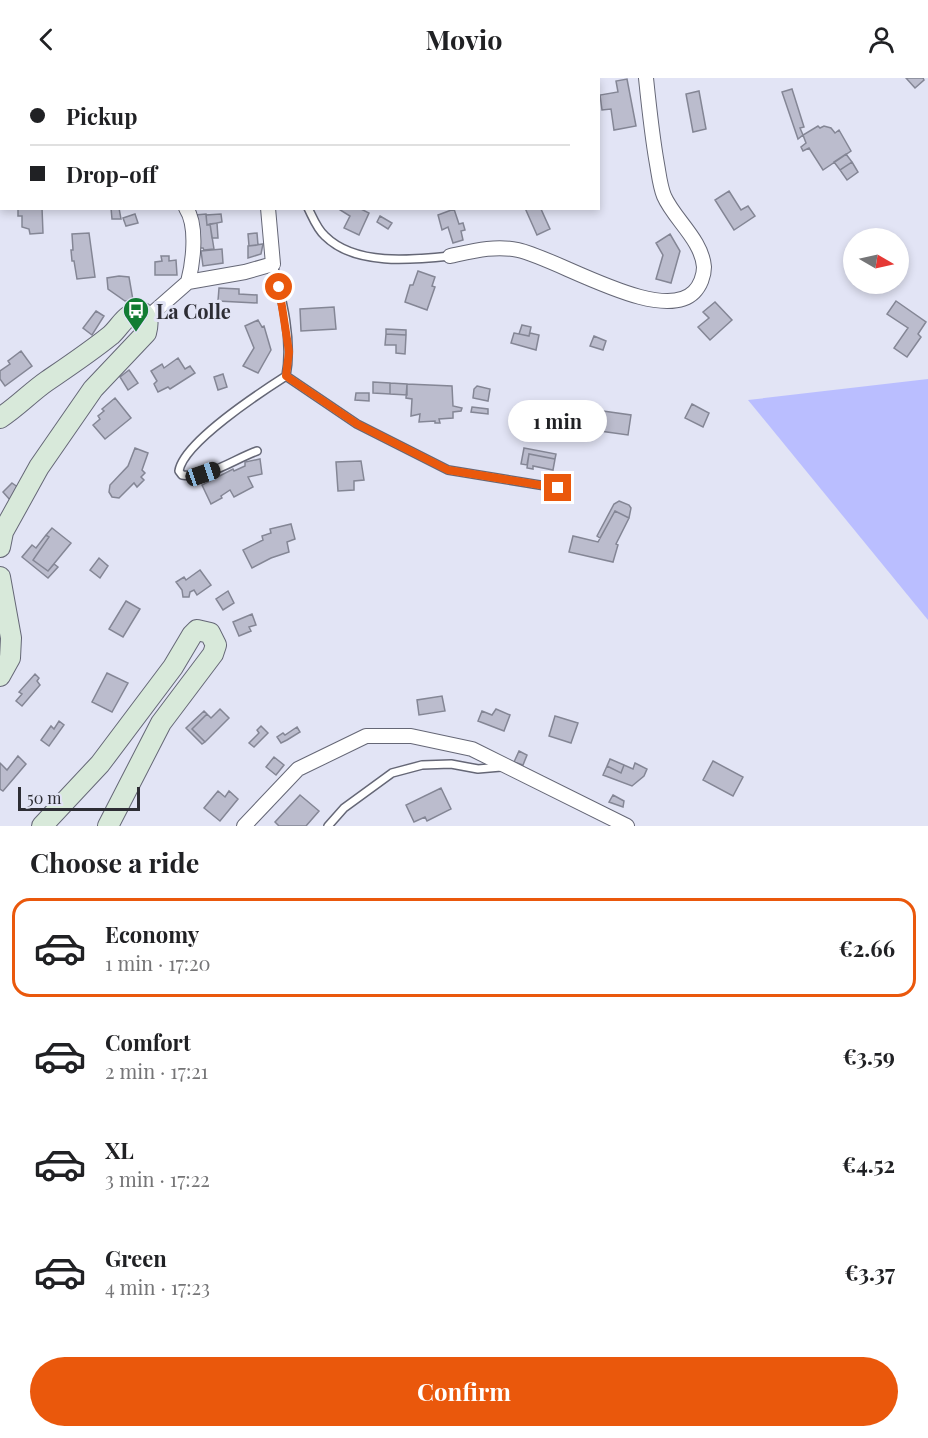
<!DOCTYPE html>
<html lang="en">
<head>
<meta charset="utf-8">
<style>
	:root { --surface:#fff; --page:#f6f6f6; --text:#202124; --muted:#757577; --line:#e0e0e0; --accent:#ea580c }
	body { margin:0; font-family:"Playfair Display",serif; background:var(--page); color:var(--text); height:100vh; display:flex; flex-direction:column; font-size:22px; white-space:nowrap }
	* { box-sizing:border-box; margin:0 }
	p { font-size:20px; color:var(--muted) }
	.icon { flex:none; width:33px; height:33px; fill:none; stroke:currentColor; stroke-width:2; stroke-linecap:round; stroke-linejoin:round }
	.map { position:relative; height:748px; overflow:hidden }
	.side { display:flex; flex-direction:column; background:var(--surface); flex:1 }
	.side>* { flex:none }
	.banner { position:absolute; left:0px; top:0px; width:600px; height:132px; box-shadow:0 3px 9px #0003; display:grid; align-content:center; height:132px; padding:0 30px; background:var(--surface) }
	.needle { width:39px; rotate:99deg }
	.controls { position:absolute; left:843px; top:150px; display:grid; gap:12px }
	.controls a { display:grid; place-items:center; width:66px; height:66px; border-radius:50%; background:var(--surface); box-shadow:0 3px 9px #0003; font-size:30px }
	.scale { position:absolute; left:18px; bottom:15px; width:122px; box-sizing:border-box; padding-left:6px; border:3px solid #2d2d34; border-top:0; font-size:16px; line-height:21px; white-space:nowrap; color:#2d2d34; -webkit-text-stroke:4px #e2e4f5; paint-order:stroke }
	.end { position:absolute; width:27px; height:27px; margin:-14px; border:8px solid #ea580c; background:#fff; box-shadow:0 0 0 3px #fff }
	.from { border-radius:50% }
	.bubble { position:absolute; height:42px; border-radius:21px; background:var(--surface); box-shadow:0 3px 9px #0003; font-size:20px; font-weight:700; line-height:42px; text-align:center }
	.car { position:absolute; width:18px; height:36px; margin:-18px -9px; border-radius:8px; box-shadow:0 0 4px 2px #0007; background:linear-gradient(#222 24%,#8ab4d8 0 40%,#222 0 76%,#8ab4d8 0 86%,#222 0) }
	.banner b { display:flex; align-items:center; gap:21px; height:57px; font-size:22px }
	.banner b+b { border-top:2px solid var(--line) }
	.banner i { width:15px; height:15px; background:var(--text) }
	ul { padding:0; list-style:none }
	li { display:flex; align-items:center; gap:18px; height:99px; margin:0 12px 9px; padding:0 18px; border:3px solid transparent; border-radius:18px }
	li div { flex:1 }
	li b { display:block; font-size:22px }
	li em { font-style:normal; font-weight:700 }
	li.active { border-color:var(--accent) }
	li>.icon { width:54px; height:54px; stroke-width:1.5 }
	h2 { padding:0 30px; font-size:27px; line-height:72px }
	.primary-button { display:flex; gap:12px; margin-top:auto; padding:12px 30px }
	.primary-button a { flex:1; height:69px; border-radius:36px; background:var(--accent); color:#fff; font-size:24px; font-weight:700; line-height:69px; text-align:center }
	header { display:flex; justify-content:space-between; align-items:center; height:78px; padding:0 30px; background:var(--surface); font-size:27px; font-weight:700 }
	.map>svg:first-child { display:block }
</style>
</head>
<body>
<header><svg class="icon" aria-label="back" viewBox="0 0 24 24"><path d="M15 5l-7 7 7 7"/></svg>Movio<svg class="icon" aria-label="person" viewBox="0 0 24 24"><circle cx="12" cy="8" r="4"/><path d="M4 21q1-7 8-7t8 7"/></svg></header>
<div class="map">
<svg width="928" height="748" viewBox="0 0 928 748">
	<rect width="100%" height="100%" fill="#e2e4f5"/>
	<path fill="#babeff" d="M928 301V542L748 322Z"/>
	<path fill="#bbbccd" stroke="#848695" stroke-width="1.5" d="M906 0H923L924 2 915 10Z
		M627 1 636 48 614 52 611 31 602 32 600 17 618 14 616 3Z
		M792 11 804 49 800 50 803 57 798 61 782 14Z
		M699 13 706 51 693 54 686 16Z
		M818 48 820 50 824 48 831 50 835 55 839 52 851 73 823 92 809 70 803 73 801 69 806 65 803 57Z
		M846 76 852 84 840 92 834 84Z
		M852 84 858 94 847 102 840 92Z
		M729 113 741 132 748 128 755 138 734 152 715 122Z
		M18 130H42L43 155 30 156 29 151 22 149V138H18Z
		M111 130H119L121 141H112Z
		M337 130H359L369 135 359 157 344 150 350 138Z
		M525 130H543L541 131 550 151 537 157Z
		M454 131 459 146 463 145 465 152 461 153 463 162 453 165 448 149 442 152 438 137Z
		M135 136 138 145 126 148 123 140Z
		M206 136 207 147 210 146 214 171 204 172 203 170H200L195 137Z
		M221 136 222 144 207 147 206 137Z
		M380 138 392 145 388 151 377 144Z
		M217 145 218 160H212L210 146Z
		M89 155 95 199 77 201 74 183H72L71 172H73L72 156Z
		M257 155 258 167 249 168 248 156Z
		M670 156 680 173 671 205 656 201 663 177 656 165Z
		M263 166 261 176 248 180V168Z
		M222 171 223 185 203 188 201 173Z
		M161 178H169V183L176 182 177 197H155V184L162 183Z
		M418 193 435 199 432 208 435 209 427 232 405 224 410 207H413Z
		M119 198 129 199 133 222 125 223 108 211 107 200Z
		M219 210 239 211V216L257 217V225L218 223Z
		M896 223 926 244 918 256 921 259 907 279 894 270 908 250 887 236Z
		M715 224 732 242 710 262 698 249 709 240 703 234Z
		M334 229 336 251 301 253 300 231Z
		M96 233 104 238 92 257 83 250Z
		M258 242 262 249 264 248 271 272 258 295 243 288 254 270 245 248Z
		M522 247 531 249 529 258 519 256Z
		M386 251 406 252V257L386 256Z
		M514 255 529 258 530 255 539 257 536 272 511 265Z
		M386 256 406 257 405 276 396 275V267H385Z
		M594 258 606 263 603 272 590 268Z
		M21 273 32 288 5 308 0 301V293L10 286 8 283Z
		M178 280 185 291 190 288 195 295 170 311 168 309 158 314 154 306 157 303 151 293 162 286 164 290Z
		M129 292 138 305 128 312 120 299Z
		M223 296 227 309 218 312 214 299Z
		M373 304 390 305V316L373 315Z
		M390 305 407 306V317L390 316Z
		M407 306 452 308 453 328 462 330 461 333 453 334V340L439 341 440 345H435V343L419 344 420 336 411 338 412 321 406 320Z
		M477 308 490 311 488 323 473 320 474 311Z
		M356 315H369V323L355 322Z
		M115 320 131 340 105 361 93 347 100 341 98 338 104 333 102 331Z
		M692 326 709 335 703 349 685 340Z
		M472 329 488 331V336L471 334Z
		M603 333 631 337 628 357 600 353Z
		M135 370 148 375 142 392 145 395 141 399 144 402 137 409 134 405 119 420 112 419 109 414 110 407 128 388Z
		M524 370 556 376 555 381 529 376 527 387 521 386Z
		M529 376 555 381 553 392 533 388V391L527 390Z
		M260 381 262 396 248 399 253 409 234 419 230 412 221 418 222 420 211 426 202 407 233 391 234 393 245 388V384Z
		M361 383 364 402 354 403V412L338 413 336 384Z
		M12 405 19 410 11 423 3 414Z
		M619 423 629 427 631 430 629 440 615 433 600 460 597 458 614 426Z
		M615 433 629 440 616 466 618 467 613 484 569 474 573 458 598 464Z
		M291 446 295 461 287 464 289 474 271 480 252 490 243 472 263 462 262 458 271 455 270 451Z
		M52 450 71 465 48 493 33 482 49 459 46 457Z
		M46 457 49 459 33 482 48 493 54 486 58 489 48 500 22 479 32 467 36 470Z
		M99 480 108 488 100 500 90 492Z
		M200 492 211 507 197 517 194 512 190 514 189 519H183L182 512 176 504 184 499 186 502Z
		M228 513 234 525 223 532 216 521Z
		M126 523 140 531 123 559 109 551Z
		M252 536 256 547 249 549 251 553 239 558 233 544Z
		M107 595 128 605 112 634 92 624Z
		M35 596 39 600 37 603 40 607 22 628 16 623 22 616 19 614Z
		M442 618 445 633 419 637 417 622Z
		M220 631 229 640 205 664 192 651 207 636 211 640Z
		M496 631 510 637 504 653 478 643 482 633 492 637Z
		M204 633 207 636 192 651 205 664 202 666 186 650Z
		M555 638 578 645 571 665 549 658Z
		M59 643 64 647 49 668 41 662 51 648 54 651Z
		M261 648 268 655 254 669 249 665 259 655 257 652Z
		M297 649 300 654 287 662 281 665 277 659 283 655 285 657Z
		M519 673 527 677 523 687 514 684Z
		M18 678 26 686 3 713 0 711V685L7 692Z
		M274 679 284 687 276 697 266 689Z
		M610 681 624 687 621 695 607 688Z
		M713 683 743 699 733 718 703 702Z
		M635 685 647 691 644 698 632 708 603 697 607 688 621 695 624 687 633 691Z
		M441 710 451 731 427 743 425 739 414 744 406 727Z
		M218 713 225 719 229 713 238 721 220 743 204 730Z
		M300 717 319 733 306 748H279L275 744Z
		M613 717 624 723 623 729 609 724Z"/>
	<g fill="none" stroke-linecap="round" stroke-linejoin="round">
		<g stroke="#656776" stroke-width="10">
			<path id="lane" d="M491 0V2
				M0 113 2 112
				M308 130C313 140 317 151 325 158 355 188 412 182 450 178
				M286 298 357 346 448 392 558 410
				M257 373C234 381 208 401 182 397L179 393C183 365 261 314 286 298 293 262 282 221 273 186
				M328 748 344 730 392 695 422 687 451 686 478 691 501 689"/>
		</g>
		<g stroke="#656776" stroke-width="16">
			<path id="street" d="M186 130C198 148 193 185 188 204
				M450 178C473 173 495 167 518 172 557 180 661 247 694 214 700 208 704 198 704 189 702 162 674 141 664 118 660 108 659 97 657 86 652 58 649 29 646 0
				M147 240 188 204 245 194 273 186 268 130
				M244 748 298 691 366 658H411L472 671 627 748"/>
		</g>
		<g stroke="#656776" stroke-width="22">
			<path id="secondary" d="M0 340C17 329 31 314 47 303 69 288 90 274 111 257 122 247 126 233 143 235 149 242 148 247 146 255L93 311 39 389 3 454 0 469
				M0 499 11 560 10 580 0 598
				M42 748 100 686 173 589 192 557 197 552 210 555 216 567 213 576 161 645 108 748"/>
		</g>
		<path stroke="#83848f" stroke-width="3" stroke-dasharray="1.5 4.5" stroke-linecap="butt" d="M300 0 302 2"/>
		<use href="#lane" stroke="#fff" stroke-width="7"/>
		<use href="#street" stroke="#fff" stroke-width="14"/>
		<use href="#secondary" stroke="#d8e9da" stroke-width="20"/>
	</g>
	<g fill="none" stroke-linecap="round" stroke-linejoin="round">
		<path stroke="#ea580c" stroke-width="8" d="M279 209 289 274 286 298 357 346 448 392 558 410"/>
	</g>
	<defs>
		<g id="bus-pin" transform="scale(1.35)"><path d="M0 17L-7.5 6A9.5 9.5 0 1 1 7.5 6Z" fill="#127d33" stroke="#e2e4f5"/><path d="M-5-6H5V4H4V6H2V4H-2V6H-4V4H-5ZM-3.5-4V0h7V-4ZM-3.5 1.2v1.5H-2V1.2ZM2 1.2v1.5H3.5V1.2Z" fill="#fff"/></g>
	</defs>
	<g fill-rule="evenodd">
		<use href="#bus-pin" x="136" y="232"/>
	</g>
	<g text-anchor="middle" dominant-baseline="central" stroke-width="6" stroke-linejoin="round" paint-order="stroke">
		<g font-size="20" font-weight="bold" fill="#2d2d34" stroke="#e2e4f5" text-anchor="start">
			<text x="156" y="232">La Colle</text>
		</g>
	</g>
</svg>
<div class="controls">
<a><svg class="needle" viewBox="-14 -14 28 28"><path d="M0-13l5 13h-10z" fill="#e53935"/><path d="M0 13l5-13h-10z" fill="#757577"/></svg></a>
</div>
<div class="scale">50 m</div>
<i class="end from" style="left:279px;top:209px"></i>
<i class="end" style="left:558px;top:410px"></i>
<div class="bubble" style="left:508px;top:322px;width:99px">1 min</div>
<i class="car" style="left:203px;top:396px;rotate:71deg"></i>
<div class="banner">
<b><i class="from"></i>Pickup</b>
<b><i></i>Drop-off</b>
</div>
</div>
<section class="side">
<h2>Choose a ride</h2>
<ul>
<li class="active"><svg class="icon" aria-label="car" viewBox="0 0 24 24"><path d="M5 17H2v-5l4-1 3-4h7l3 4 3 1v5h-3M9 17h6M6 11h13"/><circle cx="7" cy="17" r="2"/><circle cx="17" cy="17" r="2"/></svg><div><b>Economy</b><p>1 min · 17:20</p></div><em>€2.66</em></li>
<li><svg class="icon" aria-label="car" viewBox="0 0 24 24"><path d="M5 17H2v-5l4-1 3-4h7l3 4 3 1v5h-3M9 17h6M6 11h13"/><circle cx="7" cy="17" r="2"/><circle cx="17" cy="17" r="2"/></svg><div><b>Comfort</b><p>2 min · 17:21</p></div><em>€3.59</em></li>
<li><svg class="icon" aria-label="car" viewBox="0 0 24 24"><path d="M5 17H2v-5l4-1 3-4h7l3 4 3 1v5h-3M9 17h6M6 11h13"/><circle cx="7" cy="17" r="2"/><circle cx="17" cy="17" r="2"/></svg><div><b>XL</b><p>3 min · 17:22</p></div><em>€4.52</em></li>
<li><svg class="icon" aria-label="car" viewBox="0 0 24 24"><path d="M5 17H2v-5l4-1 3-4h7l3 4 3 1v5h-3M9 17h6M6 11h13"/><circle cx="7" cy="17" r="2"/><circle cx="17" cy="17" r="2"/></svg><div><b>Green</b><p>4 min · 17:23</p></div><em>€3.37</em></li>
</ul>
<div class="primary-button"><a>Confirm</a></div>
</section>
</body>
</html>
